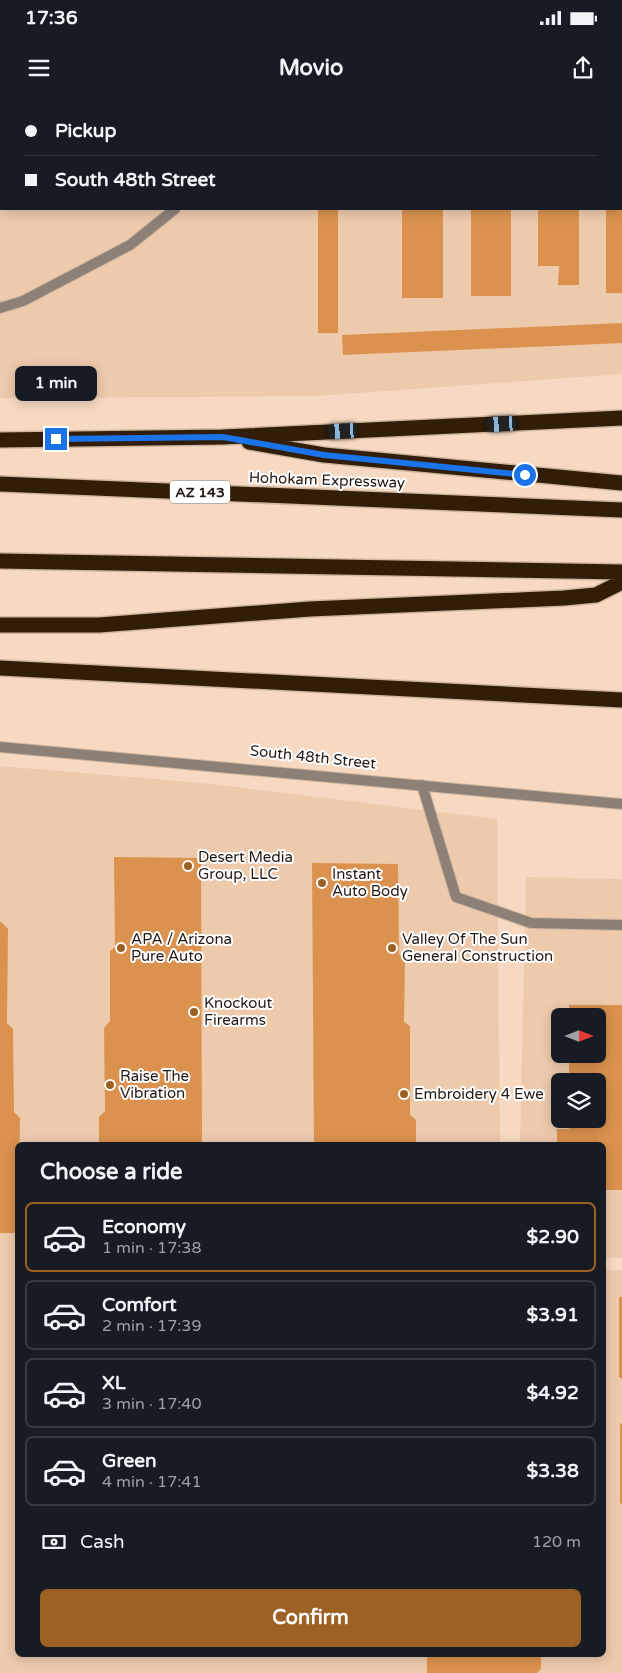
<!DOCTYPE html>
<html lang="en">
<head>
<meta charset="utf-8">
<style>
	:root { --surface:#171b24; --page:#20242c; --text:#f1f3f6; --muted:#9ea1a6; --line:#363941; --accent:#9d6124 }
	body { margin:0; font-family:"Varela Round",sans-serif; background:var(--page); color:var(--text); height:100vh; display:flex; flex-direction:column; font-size:19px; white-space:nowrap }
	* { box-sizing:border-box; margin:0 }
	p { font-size:16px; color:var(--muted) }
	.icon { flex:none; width:28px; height:28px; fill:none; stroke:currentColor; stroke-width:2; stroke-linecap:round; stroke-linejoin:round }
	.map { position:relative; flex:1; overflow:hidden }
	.panel { position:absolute; left:15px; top:1042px; width:591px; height:515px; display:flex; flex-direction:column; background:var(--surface); border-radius:8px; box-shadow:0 2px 12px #0003 }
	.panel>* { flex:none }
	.banner { position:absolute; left:0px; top:0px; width:622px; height:110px; box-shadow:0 2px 12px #0003; display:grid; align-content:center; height:110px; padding:0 25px; background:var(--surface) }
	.needle { width:32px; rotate:90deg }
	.fabs { position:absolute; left:551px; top:908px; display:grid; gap:10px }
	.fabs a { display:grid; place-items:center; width:55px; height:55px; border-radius:8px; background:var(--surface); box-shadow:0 2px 12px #0003; font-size:25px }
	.end { position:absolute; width:22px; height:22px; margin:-11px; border:6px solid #1a73e8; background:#fff; box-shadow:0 0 0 2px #fff }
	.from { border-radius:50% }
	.bubble { position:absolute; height:35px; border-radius:8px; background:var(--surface); box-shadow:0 2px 12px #0003; font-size:16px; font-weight:800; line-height:35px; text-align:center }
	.car { position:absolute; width:15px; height:30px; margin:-15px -8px; border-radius:6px; box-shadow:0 0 4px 1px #0007; background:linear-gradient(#222 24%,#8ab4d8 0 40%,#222 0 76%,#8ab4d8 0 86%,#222 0) }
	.banner b { display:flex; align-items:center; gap:18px; height:48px; font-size:19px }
	.banner b+b { border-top:1px solid var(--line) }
	.banner i { width:12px; height:12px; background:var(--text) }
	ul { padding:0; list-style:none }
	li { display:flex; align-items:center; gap:15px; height:70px; margin:0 10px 8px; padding:0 15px; border:2px solid var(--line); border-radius:8px }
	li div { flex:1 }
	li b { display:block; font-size:19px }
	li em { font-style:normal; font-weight:800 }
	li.selected { border-color:var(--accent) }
	li>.icon { width:45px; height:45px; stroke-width:1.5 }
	h2 { padding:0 25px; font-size:22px; line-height:60px }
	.pay { display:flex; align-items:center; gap:12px; height:55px; padding:0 25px; font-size:19px }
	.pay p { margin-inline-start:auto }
	.action { display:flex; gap:10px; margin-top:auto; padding:10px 25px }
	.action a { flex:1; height:58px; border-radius:8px; background:var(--accent); color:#fff; font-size:20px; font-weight:800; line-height:58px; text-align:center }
	.status { display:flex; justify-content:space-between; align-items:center; height:35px; padding:0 25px; background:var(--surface); direction:ltr }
	.status svg { height:14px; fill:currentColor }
	header { display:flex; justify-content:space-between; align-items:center; height:65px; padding:0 25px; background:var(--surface); font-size:22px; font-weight:800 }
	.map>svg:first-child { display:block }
</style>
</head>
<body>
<div class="status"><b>17:36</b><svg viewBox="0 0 49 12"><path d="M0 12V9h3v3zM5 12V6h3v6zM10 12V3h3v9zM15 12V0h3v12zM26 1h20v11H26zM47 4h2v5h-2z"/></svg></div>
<header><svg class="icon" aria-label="menu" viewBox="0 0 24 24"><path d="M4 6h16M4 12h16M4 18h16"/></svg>Movio<svg class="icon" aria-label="share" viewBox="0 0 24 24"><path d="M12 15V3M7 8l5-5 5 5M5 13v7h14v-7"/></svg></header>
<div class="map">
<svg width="622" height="1573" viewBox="0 0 622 1573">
	<rect width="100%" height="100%" fill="#f6d9c0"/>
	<path fill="#eecaad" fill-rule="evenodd" d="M0 0H622V274L316 296 0 298ZM1 1H621V109H1Z
		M0 666 202 683 497 719 500 1045H18V1555H604V1170H622V1573H0Z
		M526 777 622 779V1158H604V1045H520ZM560 916H598V954H560ZM560 981H598V1019H560Z"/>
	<path fill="#db924e" d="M318 109H338V233H318Z
		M402 109H443V198H402Z
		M471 109H511V196H471Z
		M538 109H579V185H558L559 166H538Z
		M606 109H622V193H606Z
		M622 223V243L343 255 342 235Z
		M114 757 201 758 202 1045H99V1017L105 1011 104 928 110 921V851L115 847Z
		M312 763 398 764 399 854 405 859 404 922 410 926V1015L416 1020V1045H314Z
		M0 821 8 829 7 923 13 929 14 1012 20 1018 18 1133H0Z
		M569 905H622V1090H604V1045H557V1029H569V1019H598V981H569V954H598V916H569Z
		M619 1197H622V1279L619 1277Z
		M622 1323V1404L620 1403V1325Z
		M427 1555H541V1569L537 1573H427Z"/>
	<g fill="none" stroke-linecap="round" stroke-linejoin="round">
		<g stroke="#d0b6a0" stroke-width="12">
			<path id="service" d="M422 685 456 797 531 823 622 825"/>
		</g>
		<g stroke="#d0b6a0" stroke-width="12">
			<path id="minor" d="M282 1 283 0
				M0 208 23 201 130 145 175 109
				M0 647 622 704"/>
		</g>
		<g stroke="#d0b6a0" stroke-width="18">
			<path id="motorway" d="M0 340 223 337 622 318
				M249 342 324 355 622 383
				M0 384 622 410
				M0 461 622 472
				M0 525H99L310 509 564 498 596 495 622 482
				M0 568 622 600"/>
		</g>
		<use href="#service" stroke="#8d8177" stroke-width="10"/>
		<use href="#minor" stroke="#8d8177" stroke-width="10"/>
		<use href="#motorway" stroke="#321d09" stroke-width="15"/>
	</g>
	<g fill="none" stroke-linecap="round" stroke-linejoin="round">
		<path stroke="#1a73e8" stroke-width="6" d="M56 339 223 337 324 355 525 375"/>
	</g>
	<g fill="#9d6124" stroke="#fff" stroke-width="2">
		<circle cx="188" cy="766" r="5"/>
		<circle cx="322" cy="783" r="5"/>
		<circle cx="121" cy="848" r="5"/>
		<circle cx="392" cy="848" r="5"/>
		<circle cx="194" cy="912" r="5"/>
		<circle cx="110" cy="985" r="5"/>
		<circle cx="404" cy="994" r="5"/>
	</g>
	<g text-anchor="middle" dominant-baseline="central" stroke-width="4" stroke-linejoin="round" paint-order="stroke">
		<rect fill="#fff" stroke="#655e58" stroke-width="1" x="170" y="380.5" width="60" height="23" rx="4"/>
		<g font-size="14" font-weight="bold" fill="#231910">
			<text x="200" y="392">AZ 143</text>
		</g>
		<g font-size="15" fill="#231910" stroke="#fff">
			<text transform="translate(327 380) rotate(2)">Hohokam Expressway</text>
			<text transform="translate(313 657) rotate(6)">South 48th Street</text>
		</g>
		<g font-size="15" fill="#231910" stroke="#fff" text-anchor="start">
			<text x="198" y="757">Desert Media<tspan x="198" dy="17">Group, LLC</tspan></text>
			<text x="332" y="774">Instant<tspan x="332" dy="17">Auto Body</tspan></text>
			<text x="131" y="839">APA / Arizona<tspan x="131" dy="17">Pure Auto</tspan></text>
			<text x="402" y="839">Valley Of The Sun<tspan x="402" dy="17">General Construction</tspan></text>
			<text x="204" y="903">Knockout<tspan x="204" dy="17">Firearms</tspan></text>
			<text x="120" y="976">Raise The<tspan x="120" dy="17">Vibration</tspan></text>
			<text x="414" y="994">Embroidery 4 Ewe</text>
		</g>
	</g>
</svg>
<div class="fabs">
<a><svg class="needle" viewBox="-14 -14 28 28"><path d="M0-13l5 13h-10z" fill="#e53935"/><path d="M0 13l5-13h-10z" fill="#9ea1a6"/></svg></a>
<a><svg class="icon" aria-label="layers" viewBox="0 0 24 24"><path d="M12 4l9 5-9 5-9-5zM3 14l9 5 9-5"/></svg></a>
</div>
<i class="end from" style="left:525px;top:375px"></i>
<i class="end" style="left:56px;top:339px"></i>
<div class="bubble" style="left:15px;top:266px;width:82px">1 min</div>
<i class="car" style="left:502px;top:324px;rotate:267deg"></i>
<i class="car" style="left:343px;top:331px;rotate:267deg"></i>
<div class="banner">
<b><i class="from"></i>Pickup</b>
<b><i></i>South 48th Street</b>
</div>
<section class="panel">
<h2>Choose a ride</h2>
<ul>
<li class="selected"><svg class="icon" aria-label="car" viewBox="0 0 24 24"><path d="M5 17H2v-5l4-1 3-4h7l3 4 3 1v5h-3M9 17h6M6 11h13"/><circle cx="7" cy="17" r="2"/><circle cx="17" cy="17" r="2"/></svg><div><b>Economy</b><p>1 min · 17:38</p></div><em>$2.90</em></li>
<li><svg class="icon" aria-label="car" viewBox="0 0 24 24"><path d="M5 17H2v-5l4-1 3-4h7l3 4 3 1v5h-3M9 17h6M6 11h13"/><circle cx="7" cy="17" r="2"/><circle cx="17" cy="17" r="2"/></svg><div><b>Comfort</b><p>2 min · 17:39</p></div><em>$3.91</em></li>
<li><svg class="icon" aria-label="car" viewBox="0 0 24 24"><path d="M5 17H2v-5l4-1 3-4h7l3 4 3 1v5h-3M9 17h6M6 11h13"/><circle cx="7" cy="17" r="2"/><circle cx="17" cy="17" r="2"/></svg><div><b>XL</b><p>3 min · 17:40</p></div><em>$4.92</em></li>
<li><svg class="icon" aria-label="car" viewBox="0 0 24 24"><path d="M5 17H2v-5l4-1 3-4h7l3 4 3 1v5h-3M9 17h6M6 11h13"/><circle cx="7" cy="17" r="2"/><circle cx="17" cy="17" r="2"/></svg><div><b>Green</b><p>4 min · 17:41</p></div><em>$3.38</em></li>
</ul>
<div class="pay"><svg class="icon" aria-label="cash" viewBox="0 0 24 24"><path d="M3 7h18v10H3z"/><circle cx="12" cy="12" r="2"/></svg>Cash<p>120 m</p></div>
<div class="action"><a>Confirm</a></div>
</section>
</div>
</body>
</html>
